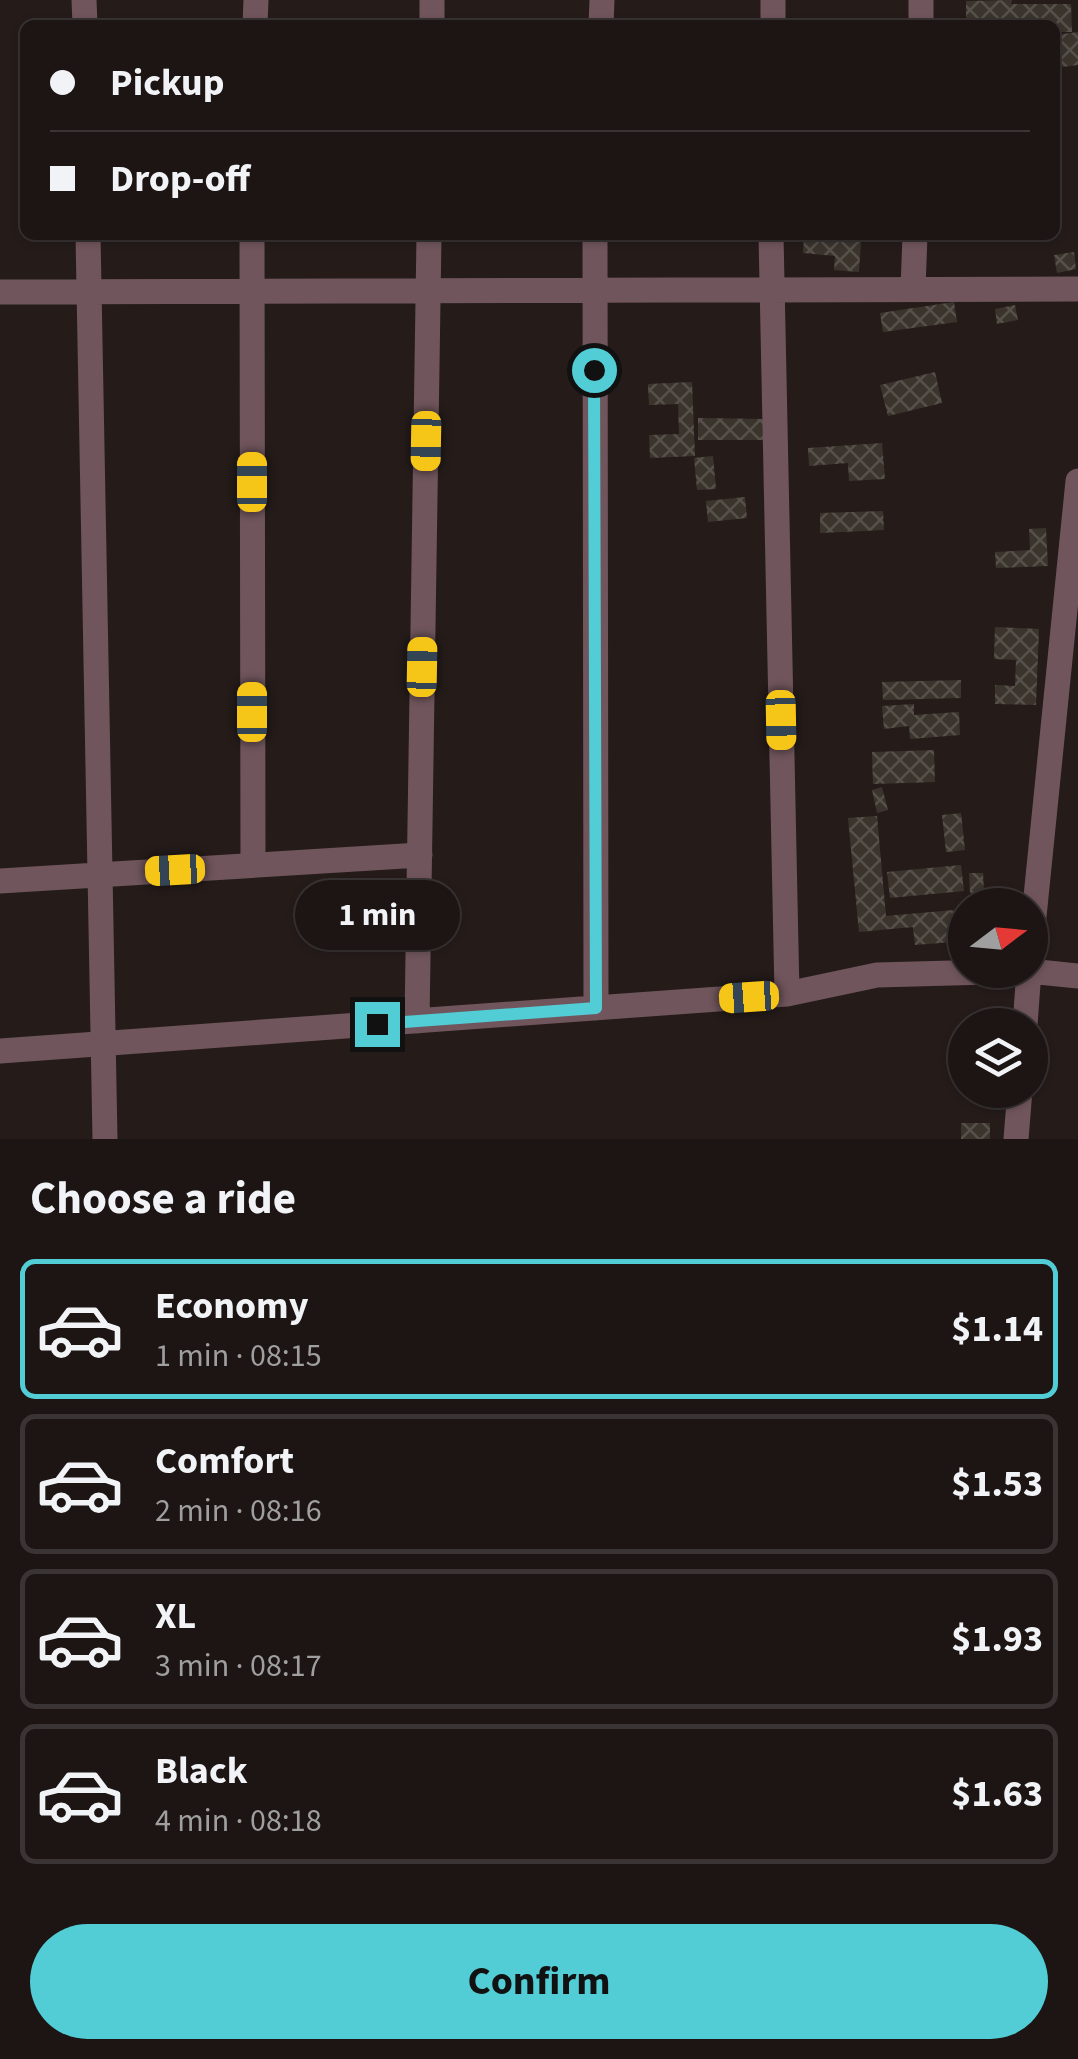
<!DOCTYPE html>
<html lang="en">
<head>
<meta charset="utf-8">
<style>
	:root { --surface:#1c1514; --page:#292222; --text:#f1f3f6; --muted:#a09fa0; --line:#3a3434; --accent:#52ccd5 }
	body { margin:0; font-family:"Source Sans 3",sans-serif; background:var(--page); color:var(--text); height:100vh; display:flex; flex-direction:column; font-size:38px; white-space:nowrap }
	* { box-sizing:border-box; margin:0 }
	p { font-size:32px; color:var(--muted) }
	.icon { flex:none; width:55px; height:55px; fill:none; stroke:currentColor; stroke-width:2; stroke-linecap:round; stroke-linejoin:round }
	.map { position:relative; height:1139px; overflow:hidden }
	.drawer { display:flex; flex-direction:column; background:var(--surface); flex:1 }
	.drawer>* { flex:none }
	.banner { position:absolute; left:20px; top:20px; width:1040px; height:220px; border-radius:15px; box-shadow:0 2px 8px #0004,0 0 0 2px var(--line); display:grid; align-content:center; height:220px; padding:0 30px; background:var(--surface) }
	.needle { width:65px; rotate:74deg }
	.tools { position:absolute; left:948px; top:888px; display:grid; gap:20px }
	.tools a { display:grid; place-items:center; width:100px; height:100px; border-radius:50%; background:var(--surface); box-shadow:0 2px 8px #0004,0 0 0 2px var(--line); font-size:50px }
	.end { position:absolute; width:45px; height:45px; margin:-22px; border:12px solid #52ccd5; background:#111; box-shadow:0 0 0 5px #111 }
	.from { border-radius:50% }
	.bubble { position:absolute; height:70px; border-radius:35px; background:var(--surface); box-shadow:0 2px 8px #0004,0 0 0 2px var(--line); font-size:32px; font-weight:700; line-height:70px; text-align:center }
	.car { position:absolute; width:30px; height:60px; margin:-30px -15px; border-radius:12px; box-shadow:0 0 8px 2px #0007; background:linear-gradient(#f5c518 24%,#345 0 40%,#f5c518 0 76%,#345 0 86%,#f5c518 0) }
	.banner b { display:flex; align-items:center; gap:35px; height:95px; font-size:38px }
	.banner b+b { border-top:2px solid var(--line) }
	.banner i { width:25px; height:25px; background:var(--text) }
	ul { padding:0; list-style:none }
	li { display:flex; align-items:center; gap:30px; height:140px; margin:0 20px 15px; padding:0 10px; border:5px solid var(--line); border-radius:15px }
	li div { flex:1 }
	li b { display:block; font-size:38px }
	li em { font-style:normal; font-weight:700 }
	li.current { border-color:var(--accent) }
	li>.icon { width:90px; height:90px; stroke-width:1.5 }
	h2 { padding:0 30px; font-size:45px; line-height:120px }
	.button { display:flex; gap:20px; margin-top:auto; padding:20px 30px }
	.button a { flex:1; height:115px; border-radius:60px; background:var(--accent); color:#111; font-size:40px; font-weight:700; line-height:115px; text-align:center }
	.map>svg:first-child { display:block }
</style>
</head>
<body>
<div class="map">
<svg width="1078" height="1139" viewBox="0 0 1078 1139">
	<defs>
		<pattern id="building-cross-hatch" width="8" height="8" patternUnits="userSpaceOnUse" patternTransform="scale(2.5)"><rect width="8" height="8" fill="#3a342d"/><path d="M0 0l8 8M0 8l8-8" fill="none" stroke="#56504a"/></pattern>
	</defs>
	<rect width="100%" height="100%" fill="#251c1a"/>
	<path fill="url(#building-cross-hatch)" d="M1012 0 1011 4H1071L1072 32H1055V25H966V1Z
		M1078 32V65L1055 68V35Z
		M804 237 861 241 859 272 834 270 835 256 803 253Z
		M1074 252 1076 269 1057 273 1054 255Z
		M954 302 957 322 883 332 880 313Z
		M1015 305 1018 320 997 324 995 309Z
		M935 372 942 403 888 416 880 385Z
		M692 382 695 456 650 458 649 435 679 434 678 404 649 405 648 384Z
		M698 418 765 419V440H698Z
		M882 443 885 479 849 481 848 463 809 466 808 448Z
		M713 456 716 489 697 490 694 458Z
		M745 497 747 518 708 522 706 501Z
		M883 511 884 530 820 533V513Z
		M1046 528 1048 566 996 568 995 552 1030 550 1029 529Z
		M995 627 1039 629 1036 705 995 704V685L1015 686 1016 660 994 659Z
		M961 680V698L883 700 882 682Z
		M914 704V715L959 712 960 735 910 739 909 726 884 729 882 706Z
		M934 750 935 782 873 784 872 752Z
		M882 787 888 810 877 813 872 790Z
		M961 813 965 850 946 852 942 815Z
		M877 816 886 916 965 909V941L915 945 913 927 859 932 848 818Z
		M961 865 964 891 890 898 887 872Z
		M969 873H983L984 892 970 893Z
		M961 1123H990V1139H961Z"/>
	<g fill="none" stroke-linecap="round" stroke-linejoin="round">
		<path stroke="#70565c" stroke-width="25" d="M84 0 85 25
			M255 25 256 0
			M432 25V0
			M601 25 602 0
			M773 25V0
			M921 25V0
			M88 235 105 1139
			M252 235 253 865
			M595 235 596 1008
			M771 235 787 994
			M913 289 915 235
			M0 292 1078 289
			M0 881 420 855
			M1030 956 1078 481
			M417 1021 429 235
			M1025 1025 1029 970
			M0 1051 787 994 877 975 1029 971 1078 976
			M1016 1139 1020 1090"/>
	</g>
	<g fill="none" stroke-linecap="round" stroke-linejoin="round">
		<path stroke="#52ccd5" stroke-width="12" d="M377 1024 596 1008 594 370"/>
	</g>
</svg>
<div class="tools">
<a><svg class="needle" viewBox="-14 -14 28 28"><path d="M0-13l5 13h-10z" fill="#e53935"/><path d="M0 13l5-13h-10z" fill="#a09fa0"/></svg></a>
<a><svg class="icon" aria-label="layers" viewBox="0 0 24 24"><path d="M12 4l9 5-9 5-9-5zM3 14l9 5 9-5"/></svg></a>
</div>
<i class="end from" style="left:594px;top:370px"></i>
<i class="end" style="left:377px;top:1024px"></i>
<div class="bubble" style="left:295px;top:880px;width:165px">1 min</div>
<i class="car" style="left:426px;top:441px;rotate:181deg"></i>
<i class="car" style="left:252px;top:482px;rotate:0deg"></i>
<i class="car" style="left:422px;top:667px;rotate:1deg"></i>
<i class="car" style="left:252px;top:712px;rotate:0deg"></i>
<i class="car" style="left:781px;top:720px;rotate:179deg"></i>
<i class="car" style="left:175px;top:870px;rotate:267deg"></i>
<i class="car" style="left:749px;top:997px;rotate:266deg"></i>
<div class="banner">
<b><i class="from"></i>Pickup</b>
<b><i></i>Drop-off</b>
</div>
</div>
<section class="drawer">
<h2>Choose a ride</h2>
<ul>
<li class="current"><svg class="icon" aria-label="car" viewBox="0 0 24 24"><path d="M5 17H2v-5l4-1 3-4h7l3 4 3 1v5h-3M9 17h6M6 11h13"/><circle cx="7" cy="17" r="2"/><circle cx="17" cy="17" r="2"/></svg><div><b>Economy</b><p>1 min · 08:15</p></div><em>$1.14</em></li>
<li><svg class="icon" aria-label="car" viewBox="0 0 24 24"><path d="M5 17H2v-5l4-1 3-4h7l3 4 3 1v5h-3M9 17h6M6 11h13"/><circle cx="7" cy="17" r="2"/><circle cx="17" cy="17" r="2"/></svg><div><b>Comfort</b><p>2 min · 08:16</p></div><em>$1.53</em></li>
<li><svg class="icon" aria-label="car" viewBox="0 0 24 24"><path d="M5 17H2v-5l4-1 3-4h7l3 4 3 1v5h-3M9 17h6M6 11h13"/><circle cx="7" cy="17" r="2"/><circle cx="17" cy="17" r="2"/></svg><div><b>XL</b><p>3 min · 08:17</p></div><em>$1.93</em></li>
<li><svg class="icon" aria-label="car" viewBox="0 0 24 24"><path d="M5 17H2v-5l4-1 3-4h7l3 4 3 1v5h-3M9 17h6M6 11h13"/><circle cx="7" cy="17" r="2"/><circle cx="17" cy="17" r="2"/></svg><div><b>Black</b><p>4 min · 08:18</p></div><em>$1.63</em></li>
</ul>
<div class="button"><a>Confirm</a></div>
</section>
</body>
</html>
